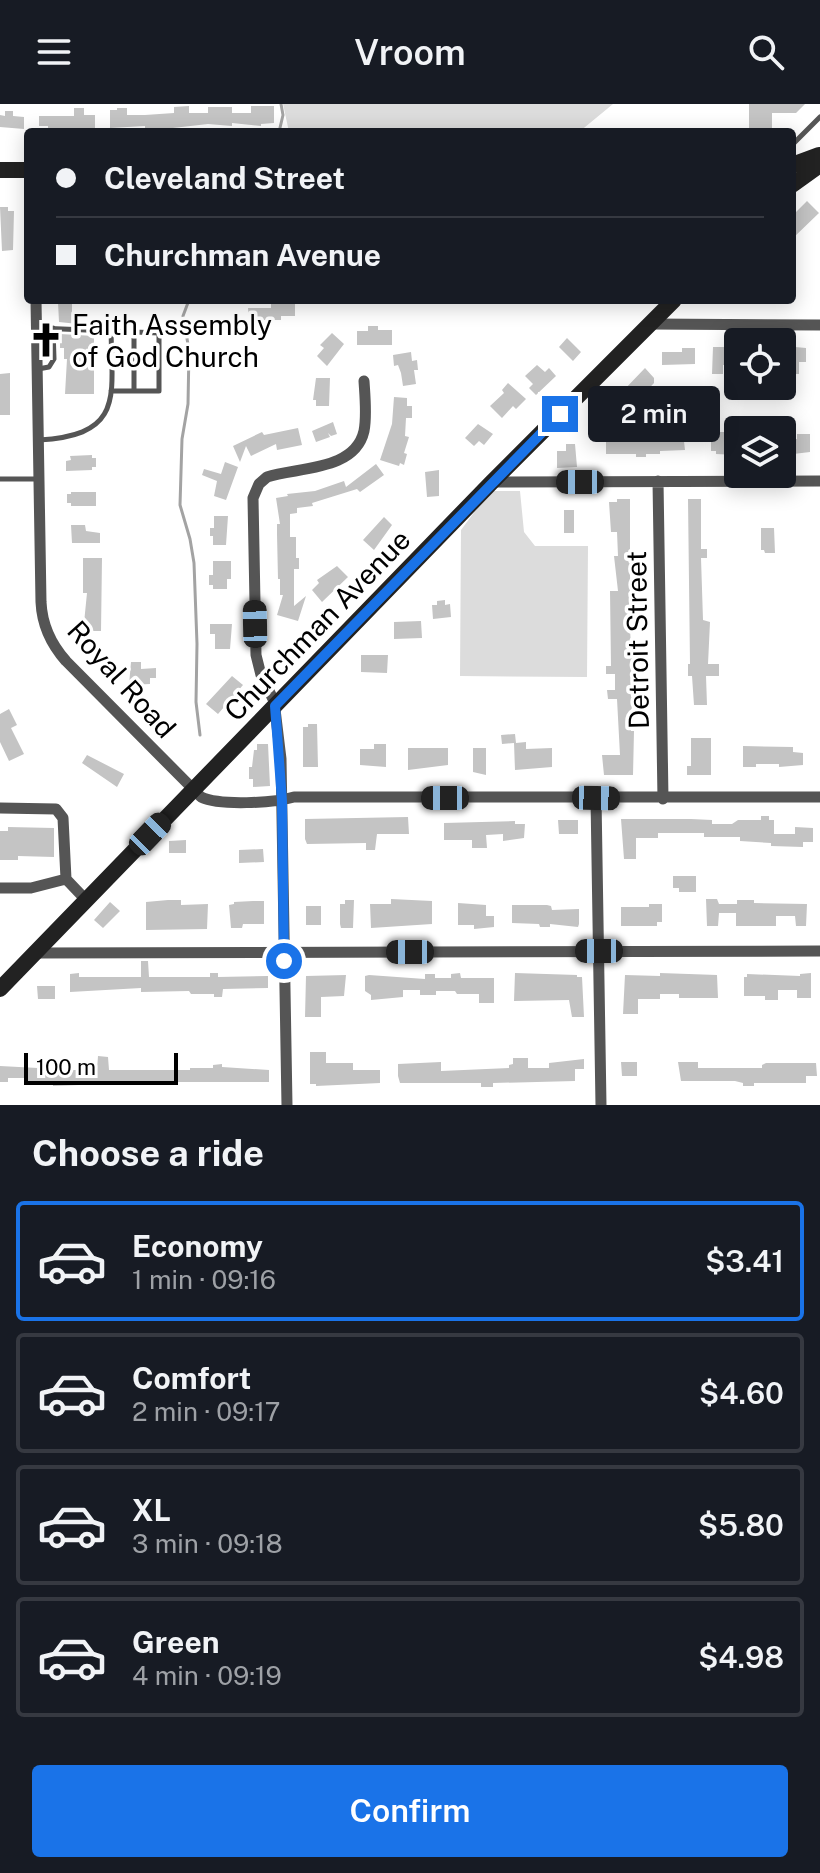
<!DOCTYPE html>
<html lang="en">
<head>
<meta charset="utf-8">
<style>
	:root { --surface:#171b24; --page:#20242c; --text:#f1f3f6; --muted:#9ea1a6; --line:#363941; --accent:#1a73e8 }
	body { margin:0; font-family:"Public Sans",sans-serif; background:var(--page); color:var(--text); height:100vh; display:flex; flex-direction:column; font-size:30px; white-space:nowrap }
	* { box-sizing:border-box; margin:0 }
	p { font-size:26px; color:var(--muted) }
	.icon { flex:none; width:44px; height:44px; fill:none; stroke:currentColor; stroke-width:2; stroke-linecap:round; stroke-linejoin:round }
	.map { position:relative; height:1001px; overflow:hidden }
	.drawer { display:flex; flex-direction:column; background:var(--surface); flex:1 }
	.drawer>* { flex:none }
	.hud { position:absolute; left:24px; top:24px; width:772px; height:176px; border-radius:8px; box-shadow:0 4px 20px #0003; display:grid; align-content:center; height:176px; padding:0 32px; background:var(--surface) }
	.tools { position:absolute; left:724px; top:224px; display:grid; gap:16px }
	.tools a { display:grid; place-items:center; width:72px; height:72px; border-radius:8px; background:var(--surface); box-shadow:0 4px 20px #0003; font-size:40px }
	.scale { position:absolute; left:24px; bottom:20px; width:154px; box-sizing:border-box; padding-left:8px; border:4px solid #000; border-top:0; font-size:22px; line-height:28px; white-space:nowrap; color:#000; -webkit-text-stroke:6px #fff; paint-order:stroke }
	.end { position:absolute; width:36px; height:36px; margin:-18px; border:10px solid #1a73e8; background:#fff; box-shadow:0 0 0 4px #fff }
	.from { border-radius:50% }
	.bubble { position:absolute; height:56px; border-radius:8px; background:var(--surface); box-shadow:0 4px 20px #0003; font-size:26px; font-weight:600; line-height:56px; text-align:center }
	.car { position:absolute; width:24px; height:48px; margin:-24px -12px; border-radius:10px; box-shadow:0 0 6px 2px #0007; background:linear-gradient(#222 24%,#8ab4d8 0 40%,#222 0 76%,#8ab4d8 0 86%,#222 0) }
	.hud b { display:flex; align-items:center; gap:28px; height:76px; font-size:30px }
	.hud b+b { border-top:2px solid var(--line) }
	.hud i { width:20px; height:20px; background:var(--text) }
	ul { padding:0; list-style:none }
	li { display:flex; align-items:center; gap:24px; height:120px; margin:0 16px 12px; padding:0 16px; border:4px solid var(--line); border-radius:8px }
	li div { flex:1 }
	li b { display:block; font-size:30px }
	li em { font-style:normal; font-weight:600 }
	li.active { border-color:var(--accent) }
	li>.icon { width:72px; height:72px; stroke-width:1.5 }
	h2 { padding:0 32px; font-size:36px; line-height:96px }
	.primary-button { display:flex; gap:16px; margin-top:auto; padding:16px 32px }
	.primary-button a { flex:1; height:92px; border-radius:8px; background:var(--accent); color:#fff; font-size:32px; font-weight:600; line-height:92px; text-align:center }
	header { display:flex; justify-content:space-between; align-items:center; height:104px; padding:0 32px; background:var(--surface); font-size:36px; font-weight:600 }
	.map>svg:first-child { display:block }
</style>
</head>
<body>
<header><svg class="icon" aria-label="menu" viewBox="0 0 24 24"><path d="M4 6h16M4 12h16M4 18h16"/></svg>Vroom<svg class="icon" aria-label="search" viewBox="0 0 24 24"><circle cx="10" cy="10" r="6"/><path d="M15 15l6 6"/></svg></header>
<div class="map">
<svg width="820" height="1001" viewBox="0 0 820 1001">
	<rect width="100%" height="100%" fill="#fff"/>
	<path fill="#dcdcdc" d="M283 0H613L579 28H289Z
		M490 387H520L524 428 535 442H588L587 573 460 572 461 426Z"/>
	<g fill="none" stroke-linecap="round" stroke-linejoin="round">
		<path stroke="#a3a3a3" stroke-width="3" d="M279 28 283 11 281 0
			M189 196 183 212 189 246 188 300 182 335 180 401 190 435 194 459 197 540 196 598 200 631"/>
	</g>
	<path fill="#c4c4c4" d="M749 0H805L796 9H772V28H749Z
		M189 2V9H208V3H232V9H251V2H274V19L261 20V22L232 19V22L208 20 164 25H145V22L110 24V6H117V4H127V11H145L174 9V3Z
		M74 4H84V11H95V24H48V22H39V12H74Z
		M5 7H13V12L24 13V25L0 23V11L5 12Z
		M807 97 819 109 792 135V112Z
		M0 103H8V107H14L13 146 2 147Z
		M286 196H295V212H281V216H249L248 204H271V200H286Z
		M58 198H72V208H78V220L59 218Z
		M368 222H378V226H392V241H357V227H368Z
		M332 229 344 240 327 262 317 252 324 244 320 241Z
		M60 230 94 232V290H65L67 255H64V244H60Z
		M567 234 581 248 573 257 559 243Z
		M784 242 806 244V258H799V270H784Z
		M713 243H734V261H723V270H712Z
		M682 244H695V260L662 261V248H682Z
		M411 248 412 257 417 256 418 266H414L416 280 403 282 401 269 398 261 394 262 393 251Z
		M537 261 545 268 549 264 556 272 536 291 529 284 533 280 525 272Z
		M645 264 654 274V279L637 297 633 293 631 295 623 287Z
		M10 269V311H0V270Z
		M316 274H330L329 302H316V296H313Z
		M508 279 526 295 516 305 513 302 502 314 490 302 504 289 502 286Z
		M394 293 407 294V302H412V314H406L405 332 409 333 404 349 407 350 404 361 400 359 399 362 380 356 392 320Z
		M333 318 337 330 331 332 328 329 330 333 316 338 312 327Z
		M478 320 493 330 484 341 479 337 474 342 465 334Z
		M298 324 302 341 277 346 276 340 251 352 246 342 240 358 233 342 262 328 264 331Z
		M636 328H646V334H668V330L683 329 685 346 660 347V350H646V353H636V350H606V336L636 337Z
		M711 328H738V351L716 350V347H711Z
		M797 330H810V348L785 351V337L797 335Z
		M566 340H575L577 363 557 364V347H566Z
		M92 351V354H96V363H92V366L66 367V357L71 356 70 352Z
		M225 358 238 363 226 396 214 392 217 377 202 371 204 365 221 370Z
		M376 360 384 371 360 388 357 385 312 399 313 402 297 404V409L290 410V433H296V454H299V465H294V502L306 492 298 517 277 511 283 491H280V475H278L277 430V420H280L276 394 288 392 287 390 315 387 344 377 346 383Z
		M439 366V392L427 393 425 368Z
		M71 388H96V402H71V399H67V390H71Z
		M617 395H630V472L631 491H635V525H630L631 543H633L631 593H635V602H632L631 609V627H634L633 671H604L602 651H620L617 595H608L607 586H615V570H606V562H611L610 487H618L614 452H618L617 428H611L609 398H617Z
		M688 395H701V445H707V454H701L703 516 710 518 708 560H719V572H706L707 601H694L692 572H688V560H690Z
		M564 406H574V429H564Z
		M214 412H228L226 441H213V432H210V424H214Z
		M384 413 392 421 374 446 363 436Z
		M71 421H85L86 427 100 429V439H72Z
		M761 424H774L775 449H765L764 446H761Z
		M83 454H102L101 527H87V519H84L87 489H83Z
		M213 457H231V475H227V485H213V481H209V471H213Z
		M337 462 348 473 322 498 312 486 319 479 317 476Z
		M445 496V501L450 500 451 513 433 515 432 501H437V497Z
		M421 517 422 534 394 535V518Z
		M210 520H232L230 545H215V530H210Z
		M361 551H388L387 569 361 568Z
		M131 558H141V565L156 564V574H150V580L129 581Z
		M232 572 243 581 218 610 206 600Z
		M9 605 17 621 11 624 24 650 9 657 0 638V610Z
		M308 620H317L318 663H303V623H308Z
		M515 630 516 639 526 638V645L552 644V663L515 666 514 639 502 640 501 631Z
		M691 634H711V671H687V662H691Z
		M257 640H268L270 682 253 683V675H249V663H252L254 646H257Z
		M374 640H386V663L360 661V645H374Z
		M743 642 793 643V648L803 649V661L779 663V660H756V663H743Z
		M408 644H448V661L408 666Z
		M473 644H486V671L473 668Z
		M87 651 124 670 117 683 82 659Z
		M761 712H769V716H774V730H795V723L813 724V738H803V743L771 742V739L740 737V733H704V729H658V734H636V755H624L621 715H691L712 716V720H732L738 716H761Z
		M408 713 409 730H377L375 746H366V739L307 740 305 735V715Z
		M558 716H578V730H559Z
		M515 717V720H525L524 734 503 737V730L486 731 487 744H472V736H444V719Z
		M8 723 54 724V753L18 752V756H0V727H8Z
		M186 736V749H169V737Z
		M263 745 264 758 239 759V746Z
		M673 772H696V788H679V784H673Z
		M391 795 432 797V820L371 824 370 800H391Z
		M706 795H717L719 800H737V796H754V799L807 800 806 822H796L795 812H776V822H736V809H719L718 822H707Z
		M168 796H181V801L208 800 207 825 146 826V798Z
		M345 796H354L353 824H341L340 820V800H345Z
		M253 797H264V820H243L242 824H231L229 801 234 800V798Z
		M110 798 120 807 103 824 94 816Z
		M458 799 486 801V812H494V823L474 825V821H458Z
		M649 800H662V818H657V822H621V803H649Z
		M512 801H547L551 802 552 806 579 805V820L578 823 550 820V823H540L539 820 512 819Z
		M306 802H321V821H306Z
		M141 857H148L149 873H210V869H218V873L268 872V884L223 885 222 893H214V890H191L189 887 141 888V884L70 888V870L79 869V873H141Z
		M460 869 461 874H494V899H479V890H457L455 887H436V891H420V886H403V893L371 896V891L365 887V872L369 871 425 875V870H435V874H451V870Z
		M515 869 577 871V873H582L584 913H572L569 896 514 897Z
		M660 869 717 871 718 894H679V890H660V895H638V910H623L625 871 660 872Z
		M811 869V894H797V886H778V896H765V892H744V873H747V870L800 872V870Z
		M346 871 344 892 321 893V913H305L306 872Z
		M37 882H55V895H38Z
		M310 948H326V959H353V966H380V979L316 982V980H310Z
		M98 952 108 953 109 966H190V964H213V961L222 960V963L269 966V978H79V981L53 982V978L28 979 24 978V974H8V978H0V962L38 964 39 966H97Z
		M513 954H528V964H549V959L584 955V965H575V977L493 979V983H481V979H400L398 972V960L441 958V967L509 964V961L513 960Z
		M621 958H637V972H622Z
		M678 958H698V964H762V961L766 959H816L817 972H806V979H754V982H743V979L735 977H681Z"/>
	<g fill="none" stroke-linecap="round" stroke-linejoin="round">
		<path stroke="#555" stroke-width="5" d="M792 41 820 13
			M38 224 159 229V287H111
			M134 227V287
			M38 265 49 263 54 255 53 224
			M39 336C124 331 112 293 111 225
			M0 375H38"/>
		<path stroke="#555" stroke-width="11" d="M36 196 41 498C42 521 50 539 66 557L201 693C220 702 273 699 294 693H820
			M651 220 820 221
			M658 377 663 695
			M492 378 820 377
			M596 694 601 1001
			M0 704 56 705 63 714 66 775 86 796
			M0 784H31L66 775
			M36 849 820 847
			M287 1001 281 655 274 597 261 571 256 551 253 394 259 380 267 373C298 363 355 367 364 327 367 312 365 293 364 277"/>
		<path stroke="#222" stroke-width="16" d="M792 61 819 51
			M0 66H28
			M792 81 820 61
			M0 885 492 378 674 196"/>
	</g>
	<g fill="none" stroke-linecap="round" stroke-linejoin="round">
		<path stroke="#1a73e8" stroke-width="10" d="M284 857 282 697 275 602 560 310"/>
	</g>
	<defs>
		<g id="church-bare" transform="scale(2.76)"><path d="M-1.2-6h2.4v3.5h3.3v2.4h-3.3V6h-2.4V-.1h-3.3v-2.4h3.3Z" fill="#000" stroke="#fff" stroke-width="2.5" paint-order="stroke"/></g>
	</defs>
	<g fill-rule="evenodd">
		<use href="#church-bare" x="46" y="236"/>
	</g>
	<g text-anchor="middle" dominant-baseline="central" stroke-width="7" stroke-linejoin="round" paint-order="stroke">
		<g font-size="28" fill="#000" stroke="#fff" text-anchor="start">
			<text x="72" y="220">Faith Assembly<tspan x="72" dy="32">of God Church</tspan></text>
		</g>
		<g font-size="28" fill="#000" stroke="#fff">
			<text transform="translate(317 521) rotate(-46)">Churchman Avenue</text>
			<text transform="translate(637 536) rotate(-91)">Detroit Street</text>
			<text transform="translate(122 575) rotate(48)">Royal Road</text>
		</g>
	</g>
</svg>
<div class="tools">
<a><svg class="icon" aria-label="locate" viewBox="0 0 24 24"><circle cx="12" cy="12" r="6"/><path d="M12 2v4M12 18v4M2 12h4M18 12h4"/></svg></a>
<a><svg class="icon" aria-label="layers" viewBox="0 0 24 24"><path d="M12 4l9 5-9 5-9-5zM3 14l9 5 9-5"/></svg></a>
</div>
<div class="scale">100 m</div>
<i class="end from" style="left:284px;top:857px"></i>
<i class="end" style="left:560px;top:310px"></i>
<div class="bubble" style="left:588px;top:282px;width:132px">2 min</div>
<i class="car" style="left:580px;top:378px;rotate:270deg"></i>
<i class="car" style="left:255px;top:520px;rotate:359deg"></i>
<i class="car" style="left:445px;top:694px;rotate:270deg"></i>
<i class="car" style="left:596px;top:694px;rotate:91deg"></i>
<i class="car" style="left:150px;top:730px;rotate:44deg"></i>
<i class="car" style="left:599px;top:847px;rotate:270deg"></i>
<i class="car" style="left:410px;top:848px;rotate:270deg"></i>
<div class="hud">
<b><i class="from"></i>Cleveland Street</b>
<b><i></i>Churchman Avenue</b>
</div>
</div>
<section class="drawer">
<h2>Choose a ride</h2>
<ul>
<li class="active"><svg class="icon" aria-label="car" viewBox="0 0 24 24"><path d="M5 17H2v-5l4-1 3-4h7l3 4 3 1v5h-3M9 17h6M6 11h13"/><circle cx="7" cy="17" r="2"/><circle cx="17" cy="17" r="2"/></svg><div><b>Economy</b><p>1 min · 09:16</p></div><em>$3.41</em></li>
<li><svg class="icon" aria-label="car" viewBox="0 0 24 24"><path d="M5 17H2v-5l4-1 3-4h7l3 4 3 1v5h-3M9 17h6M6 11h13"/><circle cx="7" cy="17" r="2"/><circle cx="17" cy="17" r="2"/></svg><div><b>Comfort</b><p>2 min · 09:17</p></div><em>$4.60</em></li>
<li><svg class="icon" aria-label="car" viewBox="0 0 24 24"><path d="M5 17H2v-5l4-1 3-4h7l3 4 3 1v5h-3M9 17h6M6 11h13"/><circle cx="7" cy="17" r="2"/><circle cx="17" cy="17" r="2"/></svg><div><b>XL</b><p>3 min · 09:18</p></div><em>$5.80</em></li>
<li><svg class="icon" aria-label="car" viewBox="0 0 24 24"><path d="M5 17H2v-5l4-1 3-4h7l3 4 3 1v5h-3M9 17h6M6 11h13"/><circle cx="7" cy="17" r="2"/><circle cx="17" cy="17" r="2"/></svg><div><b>Green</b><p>4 min · 09:19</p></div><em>$4.98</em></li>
</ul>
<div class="primary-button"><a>Confirm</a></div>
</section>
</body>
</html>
